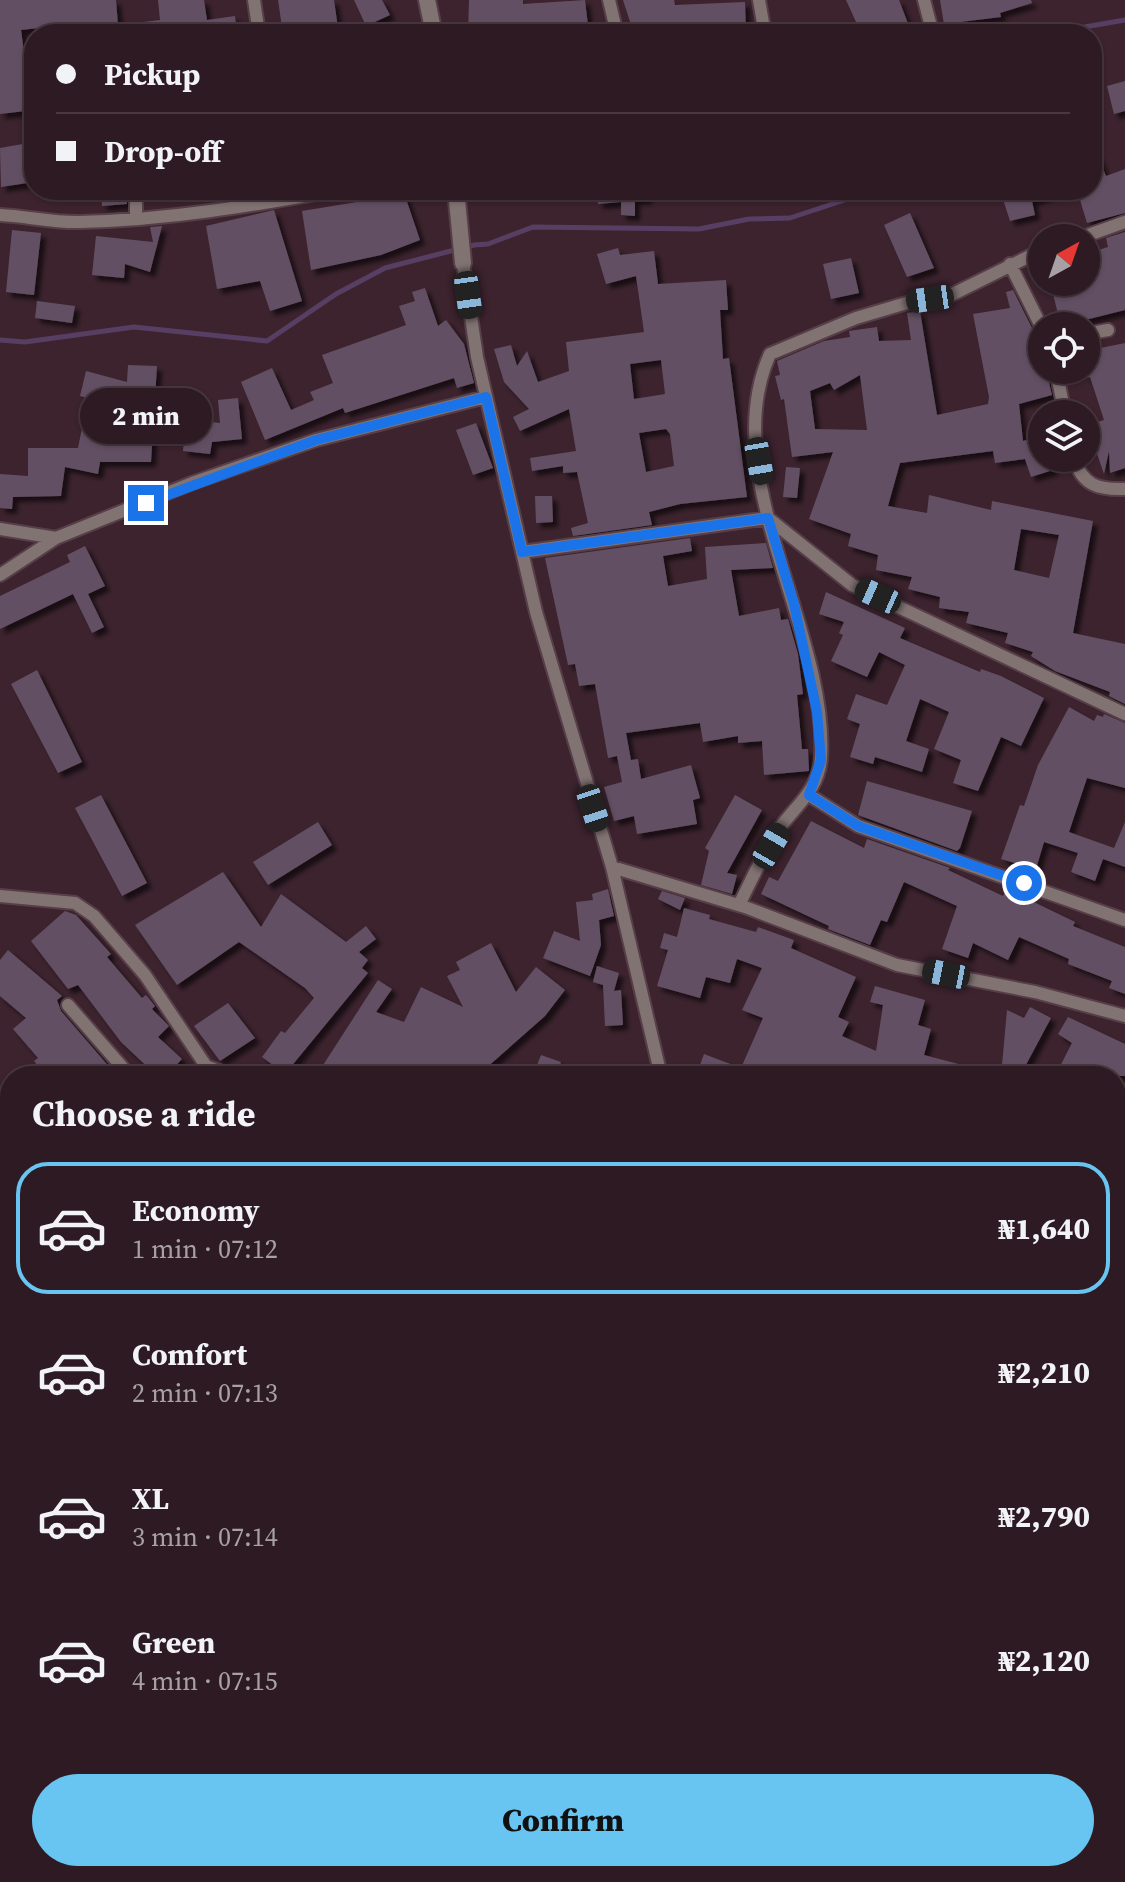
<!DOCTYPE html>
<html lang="en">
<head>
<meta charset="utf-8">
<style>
	:root { --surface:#2d1a22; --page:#39272f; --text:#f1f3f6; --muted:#a7a1a5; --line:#483840; --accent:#68c4f0 }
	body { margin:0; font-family:"Source Serif 4",serif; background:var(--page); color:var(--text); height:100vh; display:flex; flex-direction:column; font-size:30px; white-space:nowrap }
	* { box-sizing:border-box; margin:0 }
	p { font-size:26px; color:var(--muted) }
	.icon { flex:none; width:44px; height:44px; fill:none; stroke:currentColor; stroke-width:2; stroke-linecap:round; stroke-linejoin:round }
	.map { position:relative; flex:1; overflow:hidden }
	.side { position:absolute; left:0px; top:1066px; width:1126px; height:816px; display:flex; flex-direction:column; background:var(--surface); border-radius:32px 32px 0 0; box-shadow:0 2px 6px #0004,0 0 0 2px var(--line) }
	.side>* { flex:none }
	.top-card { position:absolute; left:24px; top:24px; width:1078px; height:176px; border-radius:32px; box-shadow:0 2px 6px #0004,0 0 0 2px var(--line); display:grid; align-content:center; height:176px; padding:0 32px; background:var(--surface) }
	.needle { width:52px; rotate:40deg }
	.controls { position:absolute; left:1028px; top:224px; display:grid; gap:16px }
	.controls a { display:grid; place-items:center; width:72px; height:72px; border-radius:50%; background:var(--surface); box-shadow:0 2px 6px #0004,0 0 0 2px var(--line); font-size:40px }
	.end { position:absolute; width:36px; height:36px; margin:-18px; border:10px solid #1a73e8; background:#fff; box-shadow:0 0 0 4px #fff }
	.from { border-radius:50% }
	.bubble { position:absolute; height:56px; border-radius:28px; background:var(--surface); box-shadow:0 2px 6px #0004,0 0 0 2px var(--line); font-size:26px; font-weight:800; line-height:56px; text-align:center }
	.car { position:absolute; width:24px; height:48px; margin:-24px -12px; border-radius:10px; box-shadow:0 0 6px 2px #0007; background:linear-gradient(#222 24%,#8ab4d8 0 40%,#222 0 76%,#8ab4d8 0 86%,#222 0) }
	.top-card b { display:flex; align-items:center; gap:28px; height:76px; font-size:30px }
	.top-card b+b { border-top:2px solid var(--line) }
	.top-card i { width:20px; height:20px; background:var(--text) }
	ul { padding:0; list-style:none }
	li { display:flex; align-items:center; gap:24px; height:132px; margin:0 16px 12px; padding:0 16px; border:4px solid transparent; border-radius:32px }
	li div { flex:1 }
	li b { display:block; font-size:30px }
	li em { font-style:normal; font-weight:800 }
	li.selected { border-color:var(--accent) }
	li>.icon { width:72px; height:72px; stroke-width:1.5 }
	h2 { padding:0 32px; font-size:36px; line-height:96px }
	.cta { display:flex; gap:16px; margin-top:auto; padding:16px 32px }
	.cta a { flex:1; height:92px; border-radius:48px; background:var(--accent); color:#111; font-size:32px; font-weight:800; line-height:92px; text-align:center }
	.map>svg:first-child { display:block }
</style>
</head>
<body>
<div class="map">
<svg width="1125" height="1882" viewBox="0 0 1125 1882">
	<defs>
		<filter id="shadow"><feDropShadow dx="5" dy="5" stdDeviation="2" flood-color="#0009"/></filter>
	</defs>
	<rect width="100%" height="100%" fill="#3c232e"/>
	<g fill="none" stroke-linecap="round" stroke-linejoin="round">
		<path stroke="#573f64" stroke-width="5" d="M1070 34 1079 28 1125 20
			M0 340 25 342 134 327 267 341 336 294 385 268 474 245 488 244 533 227 699 229 749 219 790 218 875 190"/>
	</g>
	<path fill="#644f63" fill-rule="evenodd" filter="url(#shadow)" d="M0 0H116L118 25 160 20 158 0H204L207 20 235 16 237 34H58L56 26 21 30 28 81H34V110L0 114Z
		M278 0H334L338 28 283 34Z
		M354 0H382L390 15 366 26Z
		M469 0H523V4L585 0 589 34H551L550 28 518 34H468Z
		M623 0H674L675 5 745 2 746 31 634 34Z
		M846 0H899L912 34H855L851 24 856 22Z
		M940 0H1031L1032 3 1000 13 1001 17 944 24Z
		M1125 81V111L1114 114 1107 86Z
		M34 142V182L1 187 0 148Z
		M1092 142 1106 176 1125 169V213L1087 223 1077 190H1092Z
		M101 190H127V204L102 206Z
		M398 190H403L420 240 381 255 311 270 302 211 369 200Z
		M597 190H648V199L635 200V216L621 215V202L598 204Z
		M1012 190H1058V192L1032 201 1035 215 1010 221 1001 193Z
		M274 210 302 301 270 311 260 281 217 289 206 226Z
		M910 213 934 268 907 277 884 225Z
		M162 226 150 272 125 264 124 278 92 275 96 236 153 242 150 227Z
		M12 230 41 233 34 295 6 292Z
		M1125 232V310L1061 326 1050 282H1086V254L1108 247 1106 238Z
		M618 248 620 255 654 251 658 284 726 280 728 310H720L723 359 729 358 747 497 680 504 649 512 652 525 573 536 571 528 588 523 577 472 563 473V466L532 471 530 458 576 451 569 409 520 431 513 417 529 409 504 382 494 349 511 345 517 366 527 351 538 382 569 371 566 342 644 332 636 276 606 284 597 254ZM661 360 665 394 634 399 630 364ZM666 429 670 434 674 466 646 472 639 433Z
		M851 258 859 293 831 299 823 264Z
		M425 288 438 326 446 320 464 344 474 383 457 388 454 378 345 413 343 408 265 440 241 382 272 368 291 410 314 400 310 392 333 383 322 355 406 325 399 306 415 301 412 292Z
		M1013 290 1039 342 1042 341V370H1046L1052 395 1019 404 1023 441 1042 435V458H1050L1053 470 1031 477 1025 459 995 463 993 451 900 463 888 506 927 513 929 495 991 510 992 501 1093 521 1073 633 1125 644V704L1109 696 1110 692 1055 671 1031 656 1033 652 1005 643 1008 633 966 623 969 612 939 608 940 597 908 589 912 577 876 570 878 555 848 546 851 534 809 519 833 452 792 457 784 399 781 400 775 376 780 375 777 361 824 341 850 337 849 331 877 327 879 341 911 340 907 313 920 311 937 415 988 404 989 397 973 314 1010 308 1006 292ZM860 375 867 430 815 429 810 391 830 383 834 390ZM1021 529 1059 535 1049 578 1014 570Z
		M37 301 75 306 72 323 35 318Z
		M1125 343V468L1110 473 1109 451 1104 474 1087 425 1104 420 1090 377 1086 378V351Z
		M128 365 157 366 151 462H100L98 474 65 467 61 496 13 497 12 509 0 508V474L28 476V448H78L88 398 80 396 86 371 127 382Z
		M238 398 242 439 212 442 210 454 183 451 186 419 220 423 218 400Z
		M476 423 493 468 473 475 456 430Z
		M786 467 800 468 797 498 783 497Z
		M535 496H552L553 522 536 523Z
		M690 538 692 551 663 556 668 586 707 579 705 547 766 543 773 568 731 570 739 616 779 608 781 620 788 619 798 654 803 694 797 695 802 749H808L809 771 764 775 762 741 738 743V736L703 742 700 723 626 733 631 760 638 759 641 779 691 765 700 798 693 800 697 824 637 834 634 816 614 821 604 787 622 782 617 756 608 758 595 684 579 686 575 664 568 665 545 558Z
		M85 546 105 586 88 594 104 627 92 633 73 594 0 629V596L70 562 67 555Z
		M826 592 905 628 900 638 980 672 981 669 1001 676 1044 698 1021 746 1001 737 978 791 953 783 961 760 934 749 949 712 920 699 906 741 929 749 922 772 875 757 873 764 850 757 860 724 847 719 856 694 887 705 905 665 879 652 867 677 831 661 843 635 839 633 844 622 819 614Z
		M37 670 82 762 58 773 11 684Z
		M1069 707 1094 721 1097 715 1103 717 1104 714 1125 723V788L1087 778 1069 832 1114 848 1125 822V867L1103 859 1095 881 1071 872 1078 853 1044 842 1036 869 1001 859 1020 805 1024 806 1038 765Z
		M867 781 972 811 960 848 957 851 858 815Z
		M101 795 147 883 122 896 75 808Z
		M735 795 762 810 727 873 737 875 732 894 701 885 709 851 705 848Z
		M811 821 864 848 867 839 950 868 948 870 1003 896 1007 889 1075 922 1073 926 1125 947V994L1109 988 1112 981 1068 964 1069 959 1019 937 1008 960 973 943 968 958 942 949 957 906 904 882 887 922 881 920 870 945 828 929 829 926 761 894 769 877 778 881Z
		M318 822 332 845 268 885 253 862Z
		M223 872 261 927 281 894 346 942 366 926 376 939 359 952 368 960 362 968 368 973 285 1074 262 1057 281 1031 285 1033 314 998 305 988 239 942 177 985 135 925Z
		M608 889 614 916 599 920 601 945 590 976 543 958 554 931 580 941 576 902 593 900 592 894Z
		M662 891 685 898 680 910 658 899Z
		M684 908 710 915 709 919 756 932 758 927 794 940 791 948 856 977 838 1017 849 1022 842 1036 876 1051 883 1005 870 1002 875 986 925 1000 918 1025 931 1029 924 1055 989 1072 988 1076H705L697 1073 704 1054 741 1068 763 1018 742 1010 762 968 737 959 730 983 706 977 700 998 657 986 668 950 660 948 664 933 677 937Z
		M65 911 76 915 111 954 107 957 142 998 146 995 155 1006 152 1009 169 1026 158 1037 182 1059 166 1076H157L121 1042 78 985 68 989 31 941Z
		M491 943 516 992 536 967 565 990 545 1016 485 1069 482 1076H316L378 980 392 989 376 1012 404 1022 421 987 463 1007 447 976 460 970 456 962Z
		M8 950 62 996 57 1000 61 1011 117 1076H46L34 1061 38 1058 13 1029 26 1018 0 996V960Z
		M597 966 619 973 614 991 621 990 623 1025 605 1026 603 985 593 982Z
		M228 1003 255 1038 220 1061 194 1026Z
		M1030 1007 1051 1018 1020 1076H1001L1007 1010 1024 1018Z
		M1068 1017 1125 1044V1076H1055L1072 1043 1058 1034Z
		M541 1055 561 1062 557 1076 536 1068Z"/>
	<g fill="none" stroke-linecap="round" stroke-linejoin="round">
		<g stroke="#573f49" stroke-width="16">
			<path id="minor" d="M254 0 259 34
				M609 0 617 34
				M759 0 765 34
				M924 0 933 34
				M136 190V218
				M0 215C26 216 54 223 80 222 166 220 252 206 337 190
				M1080 238 1125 222
				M463 263 477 357 536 612 612 867 661 1076
				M1010 264 1042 328
				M1086 334 1108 330
				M1056 370 1065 414
				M1074 458C1082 485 1098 490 1125 489
				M0 529 56 538
				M522 552 768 518 852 585 1125 714
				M0 575 56 538 192 483 316 440 486 397
				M809 795 858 826 1125 920
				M612 867 745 907 897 965 1035 992 1125 1016
				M0 896 75 903 94 916 145 975 206 1066 232 1076
				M739 905C752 879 765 849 782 825 798 804 819 788 821 758 829 631 715 475 770 354L856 318 910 302 949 296 1042 250
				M68 1005 130 1076
				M193 1076 206 1066
				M1116 1151 1125 1153
				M1116 1312 1125 1316
				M0 1383 10 1382
				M0 1520 10 1519
				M1116 1545 1125 1551
				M1116 1653 1125 1658
				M0 1689 10 1688
				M1116 1859 1125 1875
				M61 1872V1882
				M592 1872 602 1882
				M860 1872 873 1882
				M902 1872 904 1882
				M243 1882V1872
				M401 1882V1872"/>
		</g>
		<g stroke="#573f49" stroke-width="20">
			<path id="tertiary" d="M427 0 434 34
				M456 190 463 263"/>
		</g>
		<use href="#minor" stroke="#827373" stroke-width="12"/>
		<use href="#tertiary" stroke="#827373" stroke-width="16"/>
	</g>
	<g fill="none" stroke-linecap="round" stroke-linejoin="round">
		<path stroke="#1a73e8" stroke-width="10" d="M146 503 316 440 486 397 522 552 768 518 794 604 817 712 821 760 809 795 858 826 1024 883"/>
	</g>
</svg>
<div class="controls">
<a><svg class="needle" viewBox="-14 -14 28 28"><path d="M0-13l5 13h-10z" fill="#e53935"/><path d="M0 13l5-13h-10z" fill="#a7a1a5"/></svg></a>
<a><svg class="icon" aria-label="locate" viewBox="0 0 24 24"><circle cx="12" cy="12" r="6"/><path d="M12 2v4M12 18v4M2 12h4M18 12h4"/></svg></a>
<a><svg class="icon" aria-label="layers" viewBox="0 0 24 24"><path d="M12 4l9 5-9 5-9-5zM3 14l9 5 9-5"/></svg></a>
</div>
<i class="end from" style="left:1024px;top:883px"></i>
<i class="end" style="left:146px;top:503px"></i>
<div class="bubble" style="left:80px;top:388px;width:132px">2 min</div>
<i class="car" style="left:468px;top:295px;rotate:172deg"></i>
<i class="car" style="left:930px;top:299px;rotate:262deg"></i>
<i class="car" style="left:759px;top:461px;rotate:170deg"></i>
<i class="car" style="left:878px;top:596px;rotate:294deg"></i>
<i class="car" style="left:593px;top:808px;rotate:162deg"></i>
<i class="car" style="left:771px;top:846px;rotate:30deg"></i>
<i class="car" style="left:946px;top:974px;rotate:281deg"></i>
<div class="top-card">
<b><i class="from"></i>Pickup</b>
<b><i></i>Drop-off</b>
</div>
<section class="side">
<h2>Choose a ride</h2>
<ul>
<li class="selected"><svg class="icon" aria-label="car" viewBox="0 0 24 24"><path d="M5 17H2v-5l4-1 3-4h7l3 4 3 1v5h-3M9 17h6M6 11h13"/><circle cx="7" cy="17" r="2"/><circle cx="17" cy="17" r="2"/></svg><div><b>Economy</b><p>1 min · 07:12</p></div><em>₦1,640</em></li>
<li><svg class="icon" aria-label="car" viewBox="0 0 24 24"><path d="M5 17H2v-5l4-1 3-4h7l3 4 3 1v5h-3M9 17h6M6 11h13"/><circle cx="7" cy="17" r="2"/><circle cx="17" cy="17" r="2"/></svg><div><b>Comfort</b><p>2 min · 07:13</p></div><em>₦2,210</em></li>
<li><svg class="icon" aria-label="car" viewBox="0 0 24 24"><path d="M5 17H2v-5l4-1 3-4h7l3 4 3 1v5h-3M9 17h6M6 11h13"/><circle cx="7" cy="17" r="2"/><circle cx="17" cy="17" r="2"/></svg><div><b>XL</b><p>3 min · 07:14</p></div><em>₦2,790</em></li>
<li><svg class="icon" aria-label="car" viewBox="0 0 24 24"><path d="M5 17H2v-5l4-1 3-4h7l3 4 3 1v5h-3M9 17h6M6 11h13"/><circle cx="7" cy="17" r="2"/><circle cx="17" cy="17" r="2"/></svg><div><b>Green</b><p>4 min · 07:15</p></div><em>₦2,120</em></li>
</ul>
<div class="cta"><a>Confirm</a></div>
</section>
</div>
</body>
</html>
